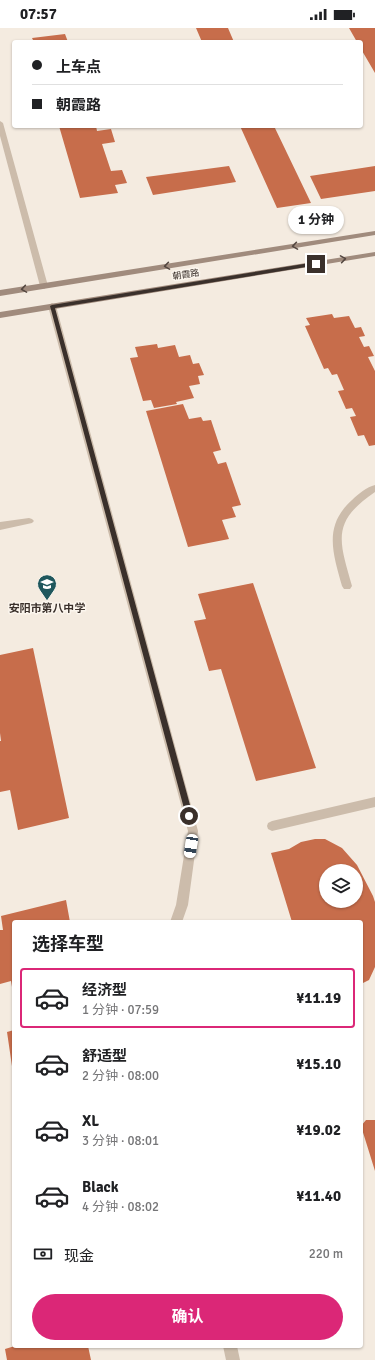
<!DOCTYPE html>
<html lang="zh">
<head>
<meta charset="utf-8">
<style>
	:root { --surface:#fff; --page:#f2f2f2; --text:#202124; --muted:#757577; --line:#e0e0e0; --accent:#db2777 }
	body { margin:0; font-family:Signika,"Noto Sans SC",sans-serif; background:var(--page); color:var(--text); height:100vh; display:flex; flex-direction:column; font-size:15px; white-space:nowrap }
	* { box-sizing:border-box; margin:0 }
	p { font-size:13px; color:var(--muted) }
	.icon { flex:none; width:22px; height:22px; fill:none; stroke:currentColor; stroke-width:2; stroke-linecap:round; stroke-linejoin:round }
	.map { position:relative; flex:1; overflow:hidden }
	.drawer { position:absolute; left:12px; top:892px; width:351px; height:428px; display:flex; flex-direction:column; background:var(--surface); border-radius:4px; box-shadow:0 1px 3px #0004 }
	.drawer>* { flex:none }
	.top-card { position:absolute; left:12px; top:12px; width:351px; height:88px; border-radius:4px; box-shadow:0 1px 3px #0004; display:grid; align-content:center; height:88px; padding:0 20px; background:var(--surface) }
	.fabs { position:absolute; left:319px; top:836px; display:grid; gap:8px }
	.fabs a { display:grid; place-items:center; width:44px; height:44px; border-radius:50%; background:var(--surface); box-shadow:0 1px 3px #0004; font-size:20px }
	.end { position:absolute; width:18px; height:18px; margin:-9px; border:5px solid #3a302b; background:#fff; box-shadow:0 0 0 2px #fff }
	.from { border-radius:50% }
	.bubble { position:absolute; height:28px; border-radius:14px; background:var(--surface); box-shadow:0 1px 3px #0004; font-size:13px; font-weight:700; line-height:28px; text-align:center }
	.car { position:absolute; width:12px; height:24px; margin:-12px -6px; border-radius:5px; box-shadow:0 0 3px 1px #0007; background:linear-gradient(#fff 24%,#345 0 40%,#fff 0 76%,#345 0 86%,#fff 0) }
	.top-card b { display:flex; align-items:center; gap:14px; height:38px; font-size:15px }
	.top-card b+b { border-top:1px solid var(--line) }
	.top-card i { width:10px; height:10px; background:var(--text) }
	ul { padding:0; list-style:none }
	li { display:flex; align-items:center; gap:12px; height:60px; margin:0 8px 6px; padding:0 12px; border:2px solid transparent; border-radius:4px }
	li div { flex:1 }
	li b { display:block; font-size:15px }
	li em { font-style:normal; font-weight:700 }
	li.on { border-color:var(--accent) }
	li>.icon { width:36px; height:36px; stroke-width:1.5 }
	h2 { padding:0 20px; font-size:18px; line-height:48px }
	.pay { display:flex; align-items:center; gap:10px; height:44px; padding:0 20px; font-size:15px }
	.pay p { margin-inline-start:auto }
	.button { display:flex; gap:8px; margin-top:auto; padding:8px 20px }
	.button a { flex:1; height:46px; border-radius:24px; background:var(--accent); color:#fff; font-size:16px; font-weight:700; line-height:46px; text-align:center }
	.status { display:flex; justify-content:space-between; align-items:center; height:28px; padding:0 20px; background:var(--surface); direction:ltr }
	.status svg { height:11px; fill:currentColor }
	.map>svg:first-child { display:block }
</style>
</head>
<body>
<div class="status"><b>07:57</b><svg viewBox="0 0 49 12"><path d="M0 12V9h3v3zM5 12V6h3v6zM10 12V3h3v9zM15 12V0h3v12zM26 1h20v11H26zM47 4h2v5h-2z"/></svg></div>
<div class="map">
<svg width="375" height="1332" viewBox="0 0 375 1332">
	<rect width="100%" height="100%" fill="#f4ebe0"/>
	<path fill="#c76d4b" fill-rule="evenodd" d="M196 0H228L234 14H202Z
		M349 0H375V45L361 21V14H357Z
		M65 6 68 14H34L32 10Z
		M59 98H96L97 103 111 101 115 114 102 116 111 143 122 142 127 155 115 157 118 165 80 170Z
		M240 98H274L311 175 277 180Z
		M229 138 236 154 153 167 146 149Z
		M375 138V163L321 171 310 148Z
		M332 286 334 290 349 288 355 300 361 299 365 308 359 309 364 319 369 318 374 328 368 329 375 343V417L369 418 364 407 358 408 350 389 356 388 352 380 346 381 338 363 344 362 337 346 332 347 328 340 324 341 305 298 310 297 306 290Z
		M157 316 158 320 175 317 179 329 190 327 193 336 199 335 204 347 198 348 200 356 189 358 194 370 176 374 177 376 154 380 151 372 143 373 130 330 138 329 135 319Z
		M183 376 189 391 201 389 203 393 211 392 221 422 213 424 218 436 226 434 241 477 232 479 236 489 222 492 229 511 188 519 146 383Z
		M253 555 316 740 256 753 221 641 209 643 194 593 206 591 198 566Z
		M33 620 69 790 18 802 10 762 0 764V713H1L0 705V627Z
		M315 811H325L342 820 357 837 373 868 375 874V939L369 952 361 956V894H292L271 825 289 821 301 814ZM326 843H356V873H326Z
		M66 872 70 894H14L13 965 11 953 0 956V902H3L1 888Z
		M14 1002V1045H13L7 1004Z
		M366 1092H375V1143L361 1098Z
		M15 1318H88L91 1332H7L5 1321Z"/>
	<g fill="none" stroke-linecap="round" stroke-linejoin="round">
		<path fill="#ccbcab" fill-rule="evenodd" d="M375 457V464C331 494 339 512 352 558L350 561H344L342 558C333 525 323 498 352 472 358 466 367 459 375 457Z
			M29 490 32 491 34 493 32 495 0 502V494Z
			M375 769V779L272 803 268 801 267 798 268 795 272 793Z"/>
		<path fill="#ccbcab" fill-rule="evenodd" d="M0 93 3 95 48 258 44 261 40 258 0 108Z
			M52 275 56 278 198 803 188 877 182 894H170L176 877 188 803 48 278Z
			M223 1318H237L240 1332H226Z"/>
		<path fill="#a08b7d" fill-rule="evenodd" d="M375 203V207L0 268V262Z
			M375 224V228L0 290V284Z"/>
	</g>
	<defs><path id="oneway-chevron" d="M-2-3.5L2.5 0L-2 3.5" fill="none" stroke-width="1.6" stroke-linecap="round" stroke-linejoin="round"/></defs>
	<g stroke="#544740">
		<use href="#oneway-chevron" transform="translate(295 218) rotate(171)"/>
		<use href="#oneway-chevron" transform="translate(343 231) rotate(-9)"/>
		<use href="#oneway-chevron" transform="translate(167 238) rotate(171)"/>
		<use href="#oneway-chevron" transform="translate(24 261) rotate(171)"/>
	</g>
	<path fill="#3a302b" d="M316 234 319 236 318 237 55 280 193 788 189 791 186 788 50 278 52 277Z"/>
	<defs>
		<g id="school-pin" transform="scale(1)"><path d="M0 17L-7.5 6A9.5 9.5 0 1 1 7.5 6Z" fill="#1f575d" stroke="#fbf5ed"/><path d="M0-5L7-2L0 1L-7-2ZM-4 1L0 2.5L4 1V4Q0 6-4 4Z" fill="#fff"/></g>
	</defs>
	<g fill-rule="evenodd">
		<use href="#school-pin" x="47" y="556"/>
	</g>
	<g text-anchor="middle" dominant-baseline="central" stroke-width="3" stroke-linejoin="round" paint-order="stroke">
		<g font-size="9" fill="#3a302b" stroke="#fbf5ed">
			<text transform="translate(186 247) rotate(-9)">朝霞路</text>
		</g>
		<g font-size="11" font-weight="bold" fill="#3a302b" stroke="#fbf5ed">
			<text x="47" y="580">安阳市第八中学</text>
		</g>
	</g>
</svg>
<div class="fabs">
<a><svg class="icon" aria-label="layers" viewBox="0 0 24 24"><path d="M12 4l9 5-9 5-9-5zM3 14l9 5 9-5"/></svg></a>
</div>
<i class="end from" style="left:189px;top:788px"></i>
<i class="end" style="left:316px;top:236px"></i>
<div class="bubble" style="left:288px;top:178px;width:56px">1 分钟</div>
<i class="car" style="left:191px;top:818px;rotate:189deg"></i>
<div class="top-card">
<b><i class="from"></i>上车点</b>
<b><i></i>朝霞路</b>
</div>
<section class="drawer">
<h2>选择车型</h2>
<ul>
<li class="on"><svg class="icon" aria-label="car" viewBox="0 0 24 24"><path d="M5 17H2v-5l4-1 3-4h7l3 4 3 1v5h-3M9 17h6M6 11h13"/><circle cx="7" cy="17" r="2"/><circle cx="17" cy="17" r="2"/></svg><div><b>经济型</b><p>1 分钟 · 07:59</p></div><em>¥11.19</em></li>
<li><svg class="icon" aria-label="car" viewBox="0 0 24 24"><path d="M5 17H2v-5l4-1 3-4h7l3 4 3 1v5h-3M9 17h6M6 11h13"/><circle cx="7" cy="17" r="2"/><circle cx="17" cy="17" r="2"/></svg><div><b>舒适型</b><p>2 分钟 · 08:00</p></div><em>¥15.10</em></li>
<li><svg class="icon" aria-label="car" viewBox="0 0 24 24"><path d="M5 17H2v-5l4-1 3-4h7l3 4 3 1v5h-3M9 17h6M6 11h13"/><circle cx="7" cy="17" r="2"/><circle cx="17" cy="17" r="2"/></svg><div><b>XL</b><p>3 分钟 · 08:01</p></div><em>¥19.02</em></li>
<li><svg class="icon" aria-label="car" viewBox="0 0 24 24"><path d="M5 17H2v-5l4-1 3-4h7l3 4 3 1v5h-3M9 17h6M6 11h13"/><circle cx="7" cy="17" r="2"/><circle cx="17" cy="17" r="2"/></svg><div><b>Black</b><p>4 分钟 · 08:02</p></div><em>¥11.40</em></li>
</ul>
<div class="pay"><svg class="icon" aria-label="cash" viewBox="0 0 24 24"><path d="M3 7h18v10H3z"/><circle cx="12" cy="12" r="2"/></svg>现金<p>220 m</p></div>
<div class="button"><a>确认</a></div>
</section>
</div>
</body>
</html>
